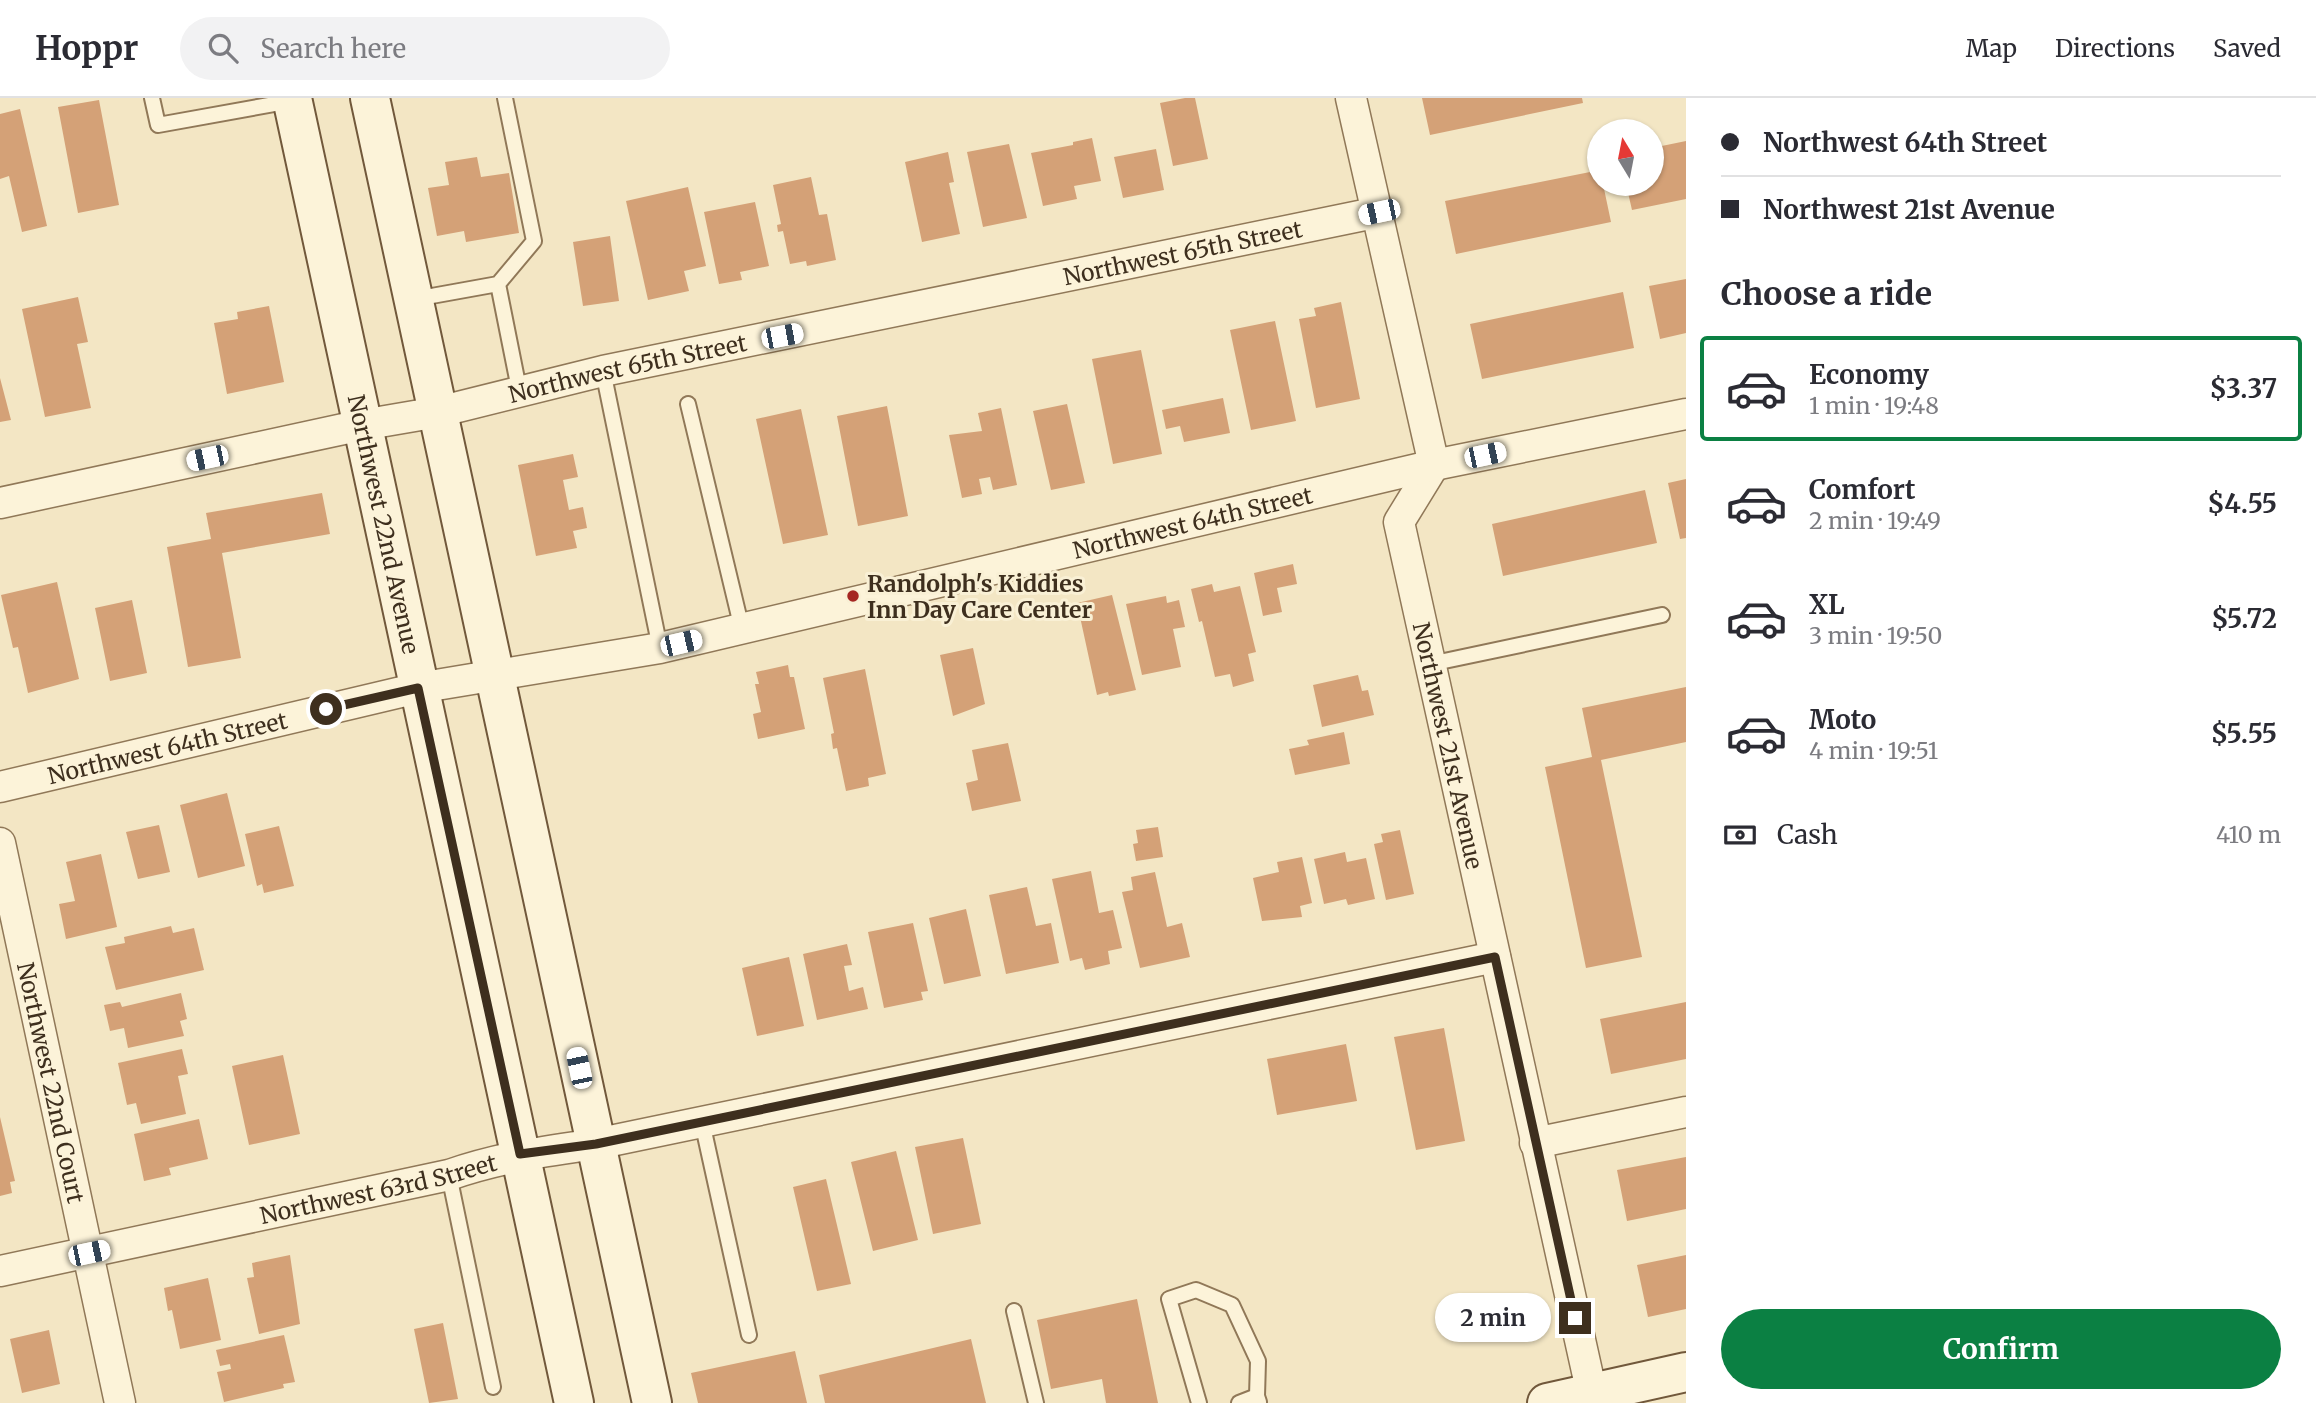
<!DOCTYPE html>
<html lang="en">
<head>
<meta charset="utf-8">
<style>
	:root { --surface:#fff; --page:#f2f2f3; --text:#2b2b33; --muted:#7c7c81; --line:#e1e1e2; --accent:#0b8043 }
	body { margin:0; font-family:Merriweather,serif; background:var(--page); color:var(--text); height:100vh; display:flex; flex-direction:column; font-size:26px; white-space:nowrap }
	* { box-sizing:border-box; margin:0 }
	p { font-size:23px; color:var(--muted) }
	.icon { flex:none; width:38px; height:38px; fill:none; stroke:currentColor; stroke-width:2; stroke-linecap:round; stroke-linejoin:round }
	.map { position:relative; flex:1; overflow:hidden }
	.side { display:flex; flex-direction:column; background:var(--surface); width:630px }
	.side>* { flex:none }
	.banner { display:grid; align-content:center; height:154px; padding:0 35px; background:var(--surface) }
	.needle { width:46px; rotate:350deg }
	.buttons { position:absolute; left:1587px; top:21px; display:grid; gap:14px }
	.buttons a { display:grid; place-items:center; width:77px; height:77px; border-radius:50%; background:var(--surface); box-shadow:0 2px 5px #0004; font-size:35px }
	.end { position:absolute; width:32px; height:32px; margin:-16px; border:9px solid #3e2f1e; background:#fff; box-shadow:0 0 0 4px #fff }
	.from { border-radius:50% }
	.bubble { position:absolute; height:49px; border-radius:24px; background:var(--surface); box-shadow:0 2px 5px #0004; font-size:23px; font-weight:700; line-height:49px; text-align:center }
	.car { position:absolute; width:21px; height:42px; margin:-21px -10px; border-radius:9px; box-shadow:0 0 5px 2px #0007; background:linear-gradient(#fff 24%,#345 0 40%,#fff 0 76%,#345 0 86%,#fff 0) }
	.banner b { display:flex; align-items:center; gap:24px; height:66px; font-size:26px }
	.banner b+b { border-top:2px solid var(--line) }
	.banner i { width:18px; height:18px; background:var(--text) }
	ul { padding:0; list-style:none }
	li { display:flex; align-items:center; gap:21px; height:105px; margin:0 14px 10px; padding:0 21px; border:4px solid transparent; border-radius:7px }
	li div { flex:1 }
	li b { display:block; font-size:26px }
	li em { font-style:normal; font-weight:700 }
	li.on { border-color:var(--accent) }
	li>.icon { width:63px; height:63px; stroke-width:1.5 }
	h2 { padding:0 35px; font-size:32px; line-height:84px }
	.pay { display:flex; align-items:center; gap:18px; height:77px; padding:0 35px; font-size:26px }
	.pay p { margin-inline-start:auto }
	.button { display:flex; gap:14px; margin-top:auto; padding:14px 35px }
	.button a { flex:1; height:80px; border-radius:42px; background:var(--accent); color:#fff; font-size:28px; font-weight:700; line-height:80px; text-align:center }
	header { display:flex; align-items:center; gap:42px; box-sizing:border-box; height:98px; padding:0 35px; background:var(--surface); border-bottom:2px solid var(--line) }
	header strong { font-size:33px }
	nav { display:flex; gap:38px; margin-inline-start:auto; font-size:24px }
	.search { width:490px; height:63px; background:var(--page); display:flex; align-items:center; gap:18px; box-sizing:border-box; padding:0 24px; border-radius:38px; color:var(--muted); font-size:26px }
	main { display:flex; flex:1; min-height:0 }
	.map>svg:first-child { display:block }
</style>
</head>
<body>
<header>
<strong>Hoppr</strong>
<div class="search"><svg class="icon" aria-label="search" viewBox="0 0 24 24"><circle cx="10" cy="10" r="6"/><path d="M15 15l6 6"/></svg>Search here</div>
<nav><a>Map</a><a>Directions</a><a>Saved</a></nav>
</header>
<main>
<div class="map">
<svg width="1686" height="1305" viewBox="0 0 1686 1305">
	<rect width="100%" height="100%" fill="#f3e6c4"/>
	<path fill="#d4a177" d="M1185 0H1195L1208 61 1173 68 1160 5Z
		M1422 0H1582L1583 5 1430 37Z
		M99 2 119 107 78 115 58 9Z
		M20 11 47 128 22 134 9 78 0 81V16Z
		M1092 40 1101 83 1074 88 1077 101 1043 108 1031 55 1073 47V44Z
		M1686 43V101L1632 112 1626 86H1652V50Z
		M1009 46 1027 120 983 129 967 54Z
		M1156 51 1164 92 1123 100 1114 59Z
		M948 54 954 84 949 85 960 136 922 144 905 64Z
		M477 59 481 79 509 75 519 135 466 144 464 133 437 138 428 90 449 87 445 64Z
		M1600 72V86H1603L1611 124 1456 156 1445 103Z
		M811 79 819 117 827 116 836 162 807 168 806 163 790 166 783 133 778 134 777 127 781 126 773 87Z
		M688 89 706 168 684 173 689 193 648 202 626 103Z
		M755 104 769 168 740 174 742 182 719 186 704 114Z
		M610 138 619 203 583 208 573 144Z
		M1686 181V235L1660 241 1649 188Z
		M1623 194 1634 250 1482 281 1470 226Z
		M78 199 88 244 77 246 91 310 45 319 22 211Z
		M1341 204 1360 301 1316 310 1299 221 1316 218 1314 210Z
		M269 208 284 284 227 296 214 225 238 221 237 214Z
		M1275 223 1296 323 1251 332 1230 232Z
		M1141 252 1162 356 1113 366 1092 261Z
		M0 280 11 322 0 324Z
		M1223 300 1230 335 1184 344 1180 328 1166 331 1162 312Z
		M1067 306 1085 385 1051 392 1033 313Z
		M887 308 908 418 858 428 837 318Z
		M1001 310 1017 387 993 392 990 379 979 381 982 396 962 400 949 337 982 333 978 315Z
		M801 311 828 437 783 446 756 321Z
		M573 356 578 379 563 382 569 412 583 409 587 430 573 433 577 450 536 458 518 367Z
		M1686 381V440L1680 441 1668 385Z
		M1645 392 1657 445 1503 478 1492 426Z
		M322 395 330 436 222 455 241 560 188 569 167 449 211 441 206 415Z
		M1293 466 1297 486 1277 490 1282 514 1263 518 1254 475Z
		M57 484 79 581 28 595 18 549 13 550 1 497Z
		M1212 486 1214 494 1240 488 1256 554 1248 556 1254 583 1233 589 1230 576 1215 579 1202 523 1199 524 1191 491Z
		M1112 497 1136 592 1109 598 1108 594 1097 597 1077 505Z
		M1166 498 1167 505 1179 502 1185 529 1173 531 1181 569 1142 577 1126 506Z
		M132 502 147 575 110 583 95 510Z
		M973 550 985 606 953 618 940 557Z
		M788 567 790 579H794L805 631 758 641 753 616 761 614 755 586H759L756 574Z
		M865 571 886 676 868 680 869 688 846 693 837 650 833 651 831 636 834 635 823 580Z
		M1358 577 1362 593 1368 592 1374 617 1322 629 1313 587Z
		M1686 589V644L1601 662 1642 859 1586 870 1545 669 1592 659 1582 610Z
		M1344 634 1350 666 1295 677 1289 651 1309 647 1307 642Z
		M1008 645 1021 703 972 713 966 685 978 682 972 652Z
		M227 695 245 768 198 780 180 707Z
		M159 727 170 774 138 781 126 734Z
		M279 728 294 788 264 795 262 786 257 788 245 736Z
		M1158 729 1163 759 1136 763 1133 746 1138 745 1136 732Z
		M1400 732 1414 796 1386 802 1374 746 1383 744 1381 736Z
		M1345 754 1347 764 1366 760 1375 801 1348 807 1346 801 1324 806 1314 761Z
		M101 756 117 829 66 841 59 806 75 803 66 764Z
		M1302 759 1312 805 1300 808 1302 819 1262 823 1253 780 1279 774 1277 764Z
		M1091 773 1099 815 1113 812 1122 850 1108 853 1110 866 1085 872 1082 860 1070 863 1052 781Z
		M1155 774 1167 829 1182 825 1190 859 1140 870 1122 794 1133 792 1131 779Z
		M1027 789 1036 828 1051 825 1059 865 1006 876 989 797Z
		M966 811 981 878 944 886 929 820Z
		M913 825 928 893 921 894 923 902 884 910 868 834Z
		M171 828 173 835 194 830 204 872 116 892 105 849 125 845 124 839Z
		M847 846 852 867 844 868 849 893 863 889 868 911 817 922 803 856Z
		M789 859 804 928 757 938 742 870Z
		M181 895 187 921 180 923 184 938 128 950 124 930 110 933 104 907 120 904 122 909Z
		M1686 904V961L1611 976 1600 921Z
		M1444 930 1465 1043 1416 1052 1394 939Z
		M1346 946 1357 1003 1277 1017 1267 961Z
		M182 951 188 976 178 978 186 1016 141 1026 136 1005 127 1007 118 965Z
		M283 957 300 1036 249 1047 232 968Z
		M0 1019 15 1083 10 1084 12 1095 0 1098Z
		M199 1021 208 1061 169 1070 171 1077 144 1083 134 1036Z
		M963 1040 981 1126 933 1136 915 1049Z
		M896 1053 918 1142 873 1153 851 1064Z
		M1686 1059V1111L1627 1123 1617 1072Z
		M826 1081 851 1186 817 1193 793 1089Z
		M290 1157 300 1226 259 1236 247 1180 254 1179 252 1165Z
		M1686 1157V1211L1648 1219 1637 1167Z
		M208 1180 221 1242 180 1251 172 1212 168 1213 164 1190Z
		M1137 1201 1158 1305H1106L1102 1281 1051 1291 1037 1222Z
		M443 1225 458 1301 429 1305 414 1231Z
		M49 1232 60 1286 22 1295 10 1241Z
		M284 1237 295 1284 283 1286 284 1290 224 1304 217 1274 231 1271 230 1266 220 1268 216 1252Z
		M971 1241 986 1305H825L819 1277Z
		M795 1253 807 1305H698L691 1275Z"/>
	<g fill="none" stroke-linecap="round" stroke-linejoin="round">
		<g stroke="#907858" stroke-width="18">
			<path id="service" d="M152 0 158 27 291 3
				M498 186 534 143 505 0
				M415 201 498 186 520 296
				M603 273 660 550
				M688 306 742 531
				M1430 566 1662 517
				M702 1024 749 1237
				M449 1077 493 1289
				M1014 1213 1036 1305
				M1199 1305 1169 1201 1196 1192 1232 1207 1258 1263 1257 1298
				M1239 1305 1257 1298 1259 1304"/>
		</g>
		<g stroke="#907858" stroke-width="33">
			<g id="minor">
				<path id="s1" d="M1351 0 1434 367 1399 424 1594 1305"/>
				<path id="s2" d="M0 405 362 327 438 314 603 273 1379 114"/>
				<path id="s3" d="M0 689 418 590 660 550 1434 367 1686 316"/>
				<path id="s4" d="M0 745 120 1305"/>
				<path d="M1535 1045 1686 1014"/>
				<path id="s5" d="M0 1173 449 1077C498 1060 545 1053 596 1046L1495 859"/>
			</g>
		</g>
		<g stroke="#71583b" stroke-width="42">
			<g id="secondary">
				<path id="s6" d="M292 0 574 1305"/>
				<path d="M370 0 652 1305"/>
				<path d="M1547 1305 1686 1274"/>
			</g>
		</g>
		<use href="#service" stroke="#fcf3d9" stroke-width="14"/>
		<use href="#minor" stroke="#fcf3d9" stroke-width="30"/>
		<use href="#secondary" stroke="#fcf3d9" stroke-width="38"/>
	</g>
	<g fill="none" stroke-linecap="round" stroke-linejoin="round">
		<path stroke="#3e2f1e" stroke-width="9" d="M326 611 418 590 520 1056 596 1046 1495 859 1575 1220"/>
	</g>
	<circle fill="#a52622" stroke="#f9f0d5" stroke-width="2.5" cx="853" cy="498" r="7"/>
	<g text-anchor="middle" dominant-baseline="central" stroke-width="6" stroke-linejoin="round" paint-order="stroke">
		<g font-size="23" fill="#3e2f1e" stroke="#f9f0d5">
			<text stroke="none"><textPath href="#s2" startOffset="1209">Northwest 65th Street</textPath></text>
			<text stroke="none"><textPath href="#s2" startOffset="642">Northwest 65th Street</textPath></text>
			<text stroke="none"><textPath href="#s3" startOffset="1222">Northwest 64th Street</textPath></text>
			<text stroke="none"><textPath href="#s6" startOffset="436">Northwest 22nd Avenue</textPath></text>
			<text stroke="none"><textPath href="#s1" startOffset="672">Northwest 21st Avenue</textPath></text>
			<text stroke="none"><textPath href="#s3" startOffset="172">Northwest 64th Street</textPath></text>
			<text stroke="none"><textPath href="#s4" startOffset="245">Northwest 22nd Court</textPath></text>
			<text stroke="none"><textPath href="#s5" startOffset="387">Northwest 63rd Street</textPath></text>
		</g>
		<g font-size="23" font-weight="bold" fill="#3e2f1e" stroke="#f9f0d5" text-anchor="start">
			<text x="867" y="485">Randolph's Kiddies<tspan x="867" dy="26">Inn Day Care Center</tspan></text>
		</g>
	</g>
</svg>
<div class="buttons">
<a><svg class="needle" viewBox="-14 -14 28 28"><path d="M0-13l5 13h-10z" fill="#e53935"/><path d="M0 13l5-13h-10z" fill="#7c7c81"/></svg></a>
</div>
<i class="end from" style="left:326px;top:611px"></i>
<i class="end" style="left:1575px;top:1220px"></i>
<div class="bubble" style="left:1435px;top:1195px;width:116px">2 min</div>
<i class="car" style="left:1379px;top:114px;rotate:258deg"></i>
<i class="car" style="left:782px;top:238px;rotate:79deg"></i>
<i class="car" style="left:1485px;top:357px;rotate:78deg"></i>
<i class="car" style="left:207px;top:360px;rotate:258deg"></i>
<i class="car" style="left:681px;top:545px;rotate:77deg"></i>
<i class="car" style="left:579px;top:970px;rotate:348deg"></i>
<i class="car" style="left:89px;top:1155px;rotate:78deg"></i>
</div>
<section class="side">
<div class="banner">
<b><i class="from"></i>Northwest 64th Street</b>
<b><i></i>Northwest 21st Avenue</b>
</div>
<h2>Choose a ride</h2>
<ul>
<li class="on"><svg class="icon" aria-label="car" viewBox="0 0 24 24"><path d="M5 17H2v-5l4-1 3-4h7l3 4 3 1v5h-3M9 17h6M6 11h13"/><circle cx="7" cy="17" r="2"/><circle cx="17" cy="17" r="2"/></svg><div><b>Economy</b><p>1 min · 19:48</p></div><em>$3.37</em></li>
<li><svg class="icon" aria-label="car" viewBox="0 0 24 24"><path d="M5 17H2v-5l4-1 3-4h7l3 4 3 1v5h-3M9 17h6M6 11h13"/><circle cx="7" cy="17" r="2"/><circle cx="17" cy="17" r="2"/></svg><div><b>Comfort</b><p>2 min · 19:49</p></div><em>$4.55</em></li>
<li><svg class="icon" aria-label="car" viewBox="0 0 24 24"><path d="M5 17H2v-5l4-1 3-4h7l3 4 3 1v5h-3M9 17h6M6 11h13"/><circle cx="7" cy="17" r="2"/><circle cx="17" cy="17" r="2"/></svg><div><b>XL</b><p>3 min · 19:50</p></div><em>$5.72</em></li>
<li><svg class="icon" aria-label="car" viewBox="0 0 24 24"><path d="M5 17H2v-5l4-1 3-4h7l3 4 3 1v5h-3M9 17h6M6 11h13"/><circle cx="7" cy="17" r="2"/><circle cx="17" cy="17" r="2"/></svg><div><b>Moto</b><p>4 min · 19:51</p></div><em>$5.55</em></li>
</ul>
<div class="pay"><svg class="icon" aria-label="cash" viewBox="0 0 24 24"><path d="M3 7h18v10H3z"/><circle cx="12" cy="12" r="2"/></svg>Cash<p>410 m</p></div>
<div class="button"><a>Confirm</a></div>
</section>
</main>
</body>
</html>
